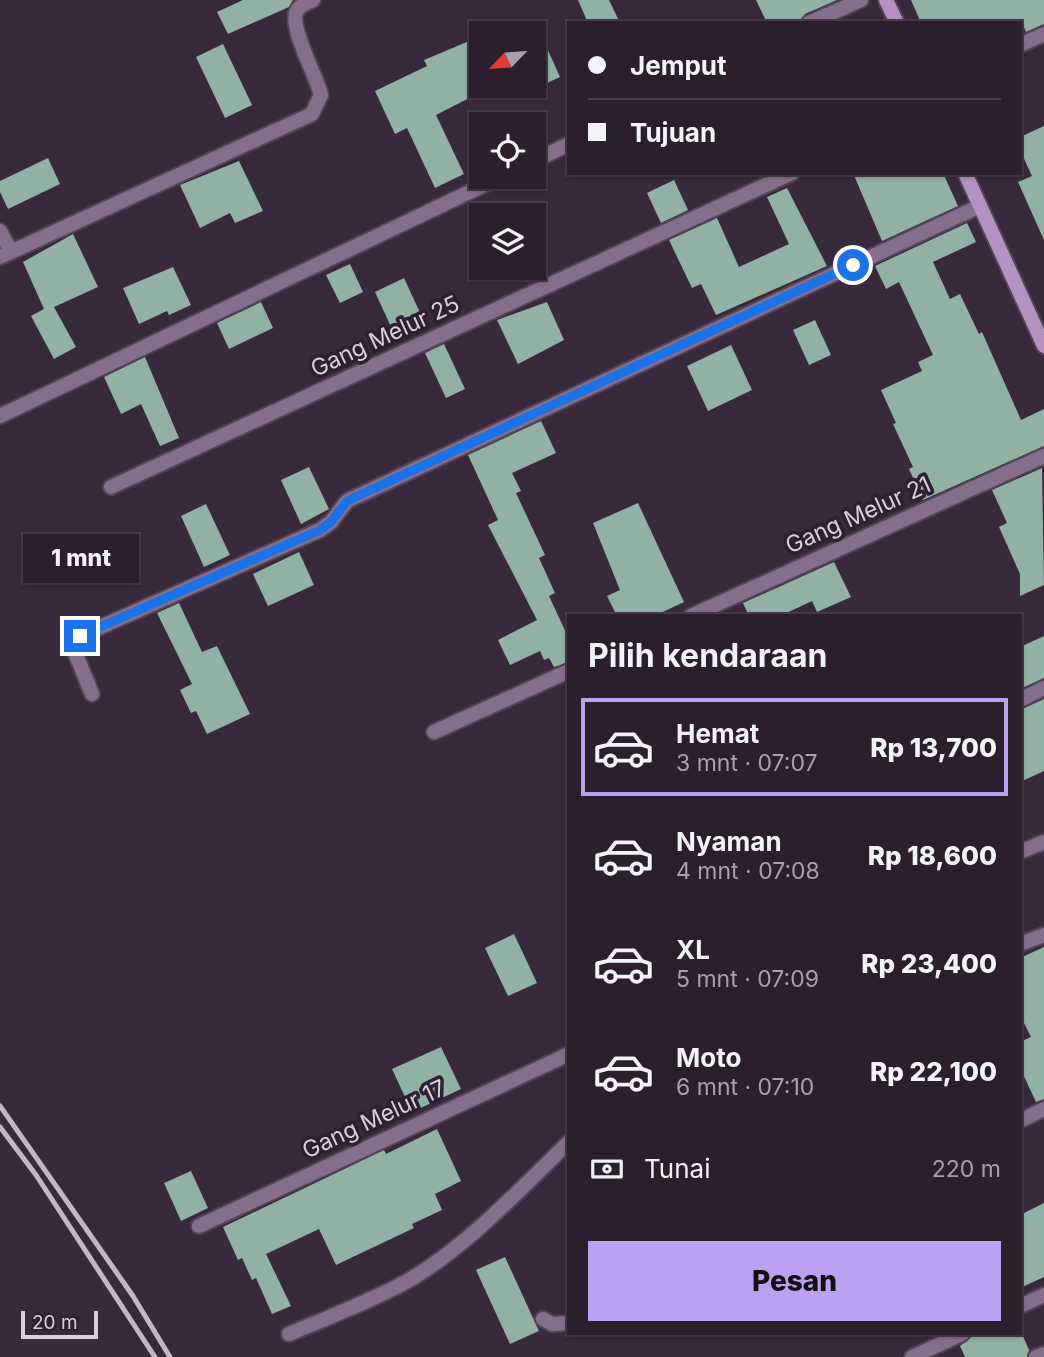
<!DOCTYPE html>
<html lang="id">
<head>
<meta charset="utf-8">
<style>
	:root { --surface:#2b1f2e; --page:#332736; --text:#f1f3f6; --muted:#a6a2aa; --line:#473d4a; --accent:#bca0f2 }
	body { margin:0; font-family:Inter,sans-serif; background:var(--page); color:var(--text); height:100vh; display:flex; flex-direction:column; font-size:26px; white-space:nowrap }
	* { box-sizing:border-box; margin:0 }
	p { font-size:23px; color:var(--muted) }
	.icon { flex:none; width:38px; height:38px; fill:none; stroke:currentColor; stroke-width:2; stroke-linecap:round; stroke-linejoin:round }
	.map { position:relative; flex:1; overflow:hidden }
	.drawer { position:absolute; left:567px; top:614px; width:455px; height:721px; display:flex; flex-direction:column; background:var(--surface); border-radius:0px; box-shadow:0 2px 5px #0004,0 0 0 2px var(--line) }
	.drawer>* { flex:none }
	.hud { position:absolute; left:567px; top:21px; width:455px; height:154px; border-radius:0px; box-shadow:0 2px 5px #0004,0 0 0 2px var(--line); display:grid; align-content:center; height:154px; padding:0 21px; background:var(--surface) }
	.needle { width:46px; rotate:245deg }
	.controls { position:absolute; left:469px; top:21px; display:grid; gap:14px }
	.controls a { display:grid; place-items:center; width:77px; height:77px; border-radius:0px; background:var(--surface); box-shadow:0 2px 5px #0004,0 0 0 2px var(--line); font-size:35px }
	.scale { position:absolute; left:21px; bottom:18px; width:77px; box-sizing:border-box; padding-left:7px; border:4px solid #d9cfdc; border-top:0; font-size:19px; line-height:24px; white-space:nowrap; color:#d9cfdc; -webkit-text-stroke:5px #2e2033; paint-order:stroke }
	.end { position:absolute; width:32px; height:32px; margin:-16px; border:9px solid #1a73e8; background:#fff; box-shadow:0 0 0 4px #fff }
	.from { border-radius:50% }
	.bubble { position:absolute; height:49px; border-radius:0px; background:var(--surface); box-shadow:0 2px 5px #0004,0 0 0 2px var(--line); font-size:23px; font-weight:800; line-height:49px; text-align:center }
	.hud b { display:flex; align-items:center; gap:24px; height:66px; font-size:26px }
	.hud b+b { border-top:2px solid var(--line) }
	.hud i { width:18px; height:18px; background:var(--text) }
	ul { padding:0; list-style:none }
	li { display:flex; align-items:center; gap:21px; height:98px; margin:0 14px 10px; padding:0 7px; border:4px solid transparent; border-radius:0px }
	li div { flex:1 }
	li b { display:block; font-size:26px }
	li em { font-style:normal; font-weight:800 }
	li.current { border-color:var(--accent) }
	li>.icon { width:63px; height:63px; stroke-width:1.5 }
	h2 { padding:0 21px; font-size:32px; line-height:84px }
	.pay { display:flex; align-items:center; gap:18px; height:77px; padding:0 21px; font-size:26px }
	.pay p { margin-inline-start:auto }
	.button { display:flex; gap:14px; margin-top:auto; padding:14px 21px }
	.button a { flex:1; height:80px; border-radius:0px; background:var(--accent); color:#111; font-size:28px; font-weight:800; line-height:80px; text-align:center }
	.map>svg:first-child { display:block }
</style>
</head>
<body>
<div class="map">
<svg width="1044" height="1357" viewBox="0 0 1044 1357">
	<rect width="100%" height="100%" fill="#39293d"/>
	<path fill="#90b1a4" d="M243 0H293L289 7 228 34 217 12Z
		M578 0H609L620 23H588Z
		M756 0H837L805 14 799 23H767Z
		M911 0H1044V24L1026 32 1022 23H921Z
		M534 19 560 77 534 89Z
		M474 39 481 56V92L436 115 464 174 435 188 407 128 395 134 375 91 427 66 424 60Z
		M223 44 252 105 225 118 196 57Z
		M1044 126V240L1018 182 1032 176 1020 150V137Z
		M48 158 60 184 8 209 0 192V181Z
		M239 161 263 211 235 223 230 213 200 228 180 185Z
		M853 173H943L958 206 882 241Z
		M674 180 688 210 661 223 647 193Z
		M787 188 827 266 716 315 701 284 692 288 669 240 717 218 739 267 789 244 767 197Z
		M967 223 976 242 933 262 950 299 960 294 979 334 982 332 1021 420 1044 409V446L923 500 909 469 913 467 893 424 896 423 881 390 922 371 918 362 933 355 899 282 886 289 875 266Z
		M73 234 98 287 54 307 76 347 54 359 31 316 44 309 23 262Z
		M350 264 363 292 340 303 326 275Z
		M173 267 191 305 169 315 167 311 139 324 123 288Z
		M404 278 422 317 393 331 375 292Z
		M261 302 273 328 229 349 217 323Z
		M547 302 564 340 518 364 497 320Z
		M815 320 831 355 809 365 793 330Z
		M444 344 465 389 446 398 425 353Z
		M731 345 752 390 708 411 687 366Z
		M145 357 179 438 160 446 141 404 121 414 104 377Z
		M541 421 556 453 512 473 521 491 516 493 545 555 539 558 555 593 549 596 569 639V662L554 667 549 658 544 660 540 651 510 665 498 640 537 620 488 525 498 520 468 455Z
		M309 467 329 509 301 524 281 480Z
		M1042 468 1044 585 1020 596V574L999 527 1007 523 992 490Z
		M638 503 684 602 654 616H617L607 596 620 590 593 523Z
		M206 504 230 555 204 567 181 516Z
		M299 552 314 585 268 606 253 574Z
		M834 562 851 597 817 612 812 601 780 616H749L743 603Z
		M179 603 202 652 217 646 250 714 207 734 196 711 191 713 180 690 192 684 157 613Z
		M1044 636V678L1020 689V647Z
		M1044 699V771L1020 782V710Z
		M514 934 537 983 508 996 485 948Z
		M1044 947V1099L1036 1102 1020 1068V1042L1031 1037 1020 1015V958Z
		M441 1047 461 1089 412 1112 392 1069Z
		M437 1129 461 1181 435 1194 442 1210 412 1224 414 1228 336 1265 319 1229 266 1254 291 1306 272 1314 256 1278 252 1280 242 1258 238 1260 223 1227 384 1150 386 1154Z
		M191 1171 208 1208 181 1221 164 1183Z
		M1044 1203V1277L1020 1288V1215Z
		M505 1257 539 1331 510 1344 476 1270Z
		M975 1334H1022L1029 1350 1027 1357H965L960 1346Z"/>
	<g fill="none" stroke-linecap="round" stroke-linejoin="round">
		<g stroke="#534456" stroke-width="18">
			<path id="street" d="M809 23 861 0
				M1020 45 1044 34
				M534 161 569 144
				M0 231 11 252
				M0 257 312 114 321 95C317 76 286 23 298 9 301 5 308 2 313 0
				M0 416 501 177
				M111 487 792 173
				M691 616 1044 456
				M92 694 72 645 80 636 320 530 331 522 347 501 980 206
				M1020 700 1044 688
				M434 732 569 671
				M1020 852 1044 842
				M1020 944 1044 935
				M1020 1121 1044 1109
				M199 1226 569 1054
				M1020 1306 1044 1295
				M543 1319 552 1324 569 1323
				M289 1334C327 1318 366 1303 402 1284 463 1251 519 1190 569 1142
				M912 1357 962 1334
				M1036 1357 1044 1354"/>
		</g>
		<g stroke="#534456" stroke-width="18">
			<path id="secondary" d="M886 0 897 23
				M965 173 1044 346"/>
		</g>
		<use href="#street" stroke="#856e8b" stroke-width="14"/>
		<use href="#secondary" stroke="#b591bf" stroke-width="14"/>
		<path stroke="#c1b7c5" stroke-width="5" d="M0 1106 133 1296 170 1357
			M0 1127 36 1175 155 1357"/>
	</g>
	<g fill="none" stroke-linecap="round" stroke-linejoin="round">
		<path stroke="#1a73e8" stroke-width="9" d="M80 636 320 530 331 522 347 501 853 265"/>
	</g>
	<g text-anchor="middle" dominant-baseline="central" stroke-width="7" stroke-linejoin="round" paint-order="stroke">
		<g font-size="23" fill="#d9cfdc" stroke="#2e2033">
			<text transform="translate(385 336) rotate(-25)">Gang Melur 25</text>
			<text transform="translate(858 515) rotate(-24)">Gang Melur 21</text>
			<text transform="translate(374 1119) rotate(-25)">Gang Melur 17</text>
		</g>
	</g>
</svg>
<div class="controls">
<a><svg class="needle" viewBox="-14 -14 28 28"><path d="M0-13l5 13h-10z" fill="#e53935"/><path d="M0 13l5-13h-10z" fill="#a6a2aa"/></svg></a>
<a><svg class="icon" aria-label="locate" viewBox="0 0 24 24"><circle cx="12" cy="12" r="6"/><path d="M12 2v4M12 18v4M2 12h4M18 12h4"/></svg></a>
<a><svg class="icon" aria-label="layers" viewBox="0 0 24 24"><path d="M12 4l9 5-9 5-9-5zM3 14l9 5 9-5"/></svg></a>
</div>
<div class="scale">20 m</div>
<i class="end from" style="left:853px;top:265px"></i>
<i class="end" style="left:80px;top:636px"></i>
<div class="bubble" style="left:23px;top:534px;width:116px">1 mnt</div>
<div class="hud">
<b><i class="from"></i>Jemput</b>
<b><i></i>Tujuan</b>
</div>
<section class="drawer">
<h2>Pilih kendaraan</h2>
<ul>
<li class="current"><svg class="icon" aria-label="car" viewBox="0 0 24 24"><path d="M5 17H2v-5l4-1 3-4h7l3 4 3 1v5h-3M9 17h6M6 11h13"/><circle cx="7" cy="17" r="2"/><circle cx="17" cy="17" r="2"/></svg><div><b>Hemat</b><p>3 mnt · 07:07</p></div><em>Rp 13,700</em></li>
<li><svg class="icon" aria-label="car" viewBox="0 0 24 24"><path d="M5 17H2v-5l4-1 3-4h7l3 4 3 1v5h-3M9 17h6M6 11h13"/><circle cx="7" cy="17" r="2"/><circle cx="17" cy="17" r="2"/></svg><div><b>Nyaman</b><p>4 mnt · 07:08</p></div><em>Rp 18,600</em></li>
<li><svg class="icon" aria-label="car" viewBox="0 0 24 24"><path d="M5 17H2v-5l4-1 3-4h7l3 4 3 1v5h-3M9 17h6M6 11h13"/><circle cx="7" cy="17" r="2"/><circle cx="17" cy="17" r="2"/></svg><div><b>XL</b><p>5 mnt · 07:09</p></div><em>Rp 23,400</em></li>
<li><svg class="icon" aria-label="car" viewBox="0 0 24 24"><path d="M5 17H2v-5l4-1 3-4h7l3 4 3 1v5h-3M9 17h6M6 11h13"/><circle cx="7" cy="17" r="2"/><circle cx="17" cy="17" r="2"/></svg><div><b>Moto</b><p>6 mnt · 07:10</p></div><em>Rp 22,100</em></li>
</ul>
<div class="pay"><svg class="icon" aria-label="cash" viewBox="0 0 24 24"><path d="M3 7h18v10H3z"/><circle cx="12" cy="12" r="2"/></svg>Tunai<p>220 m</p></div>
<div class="button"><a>Pesan</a></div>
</section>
</div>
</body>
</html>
